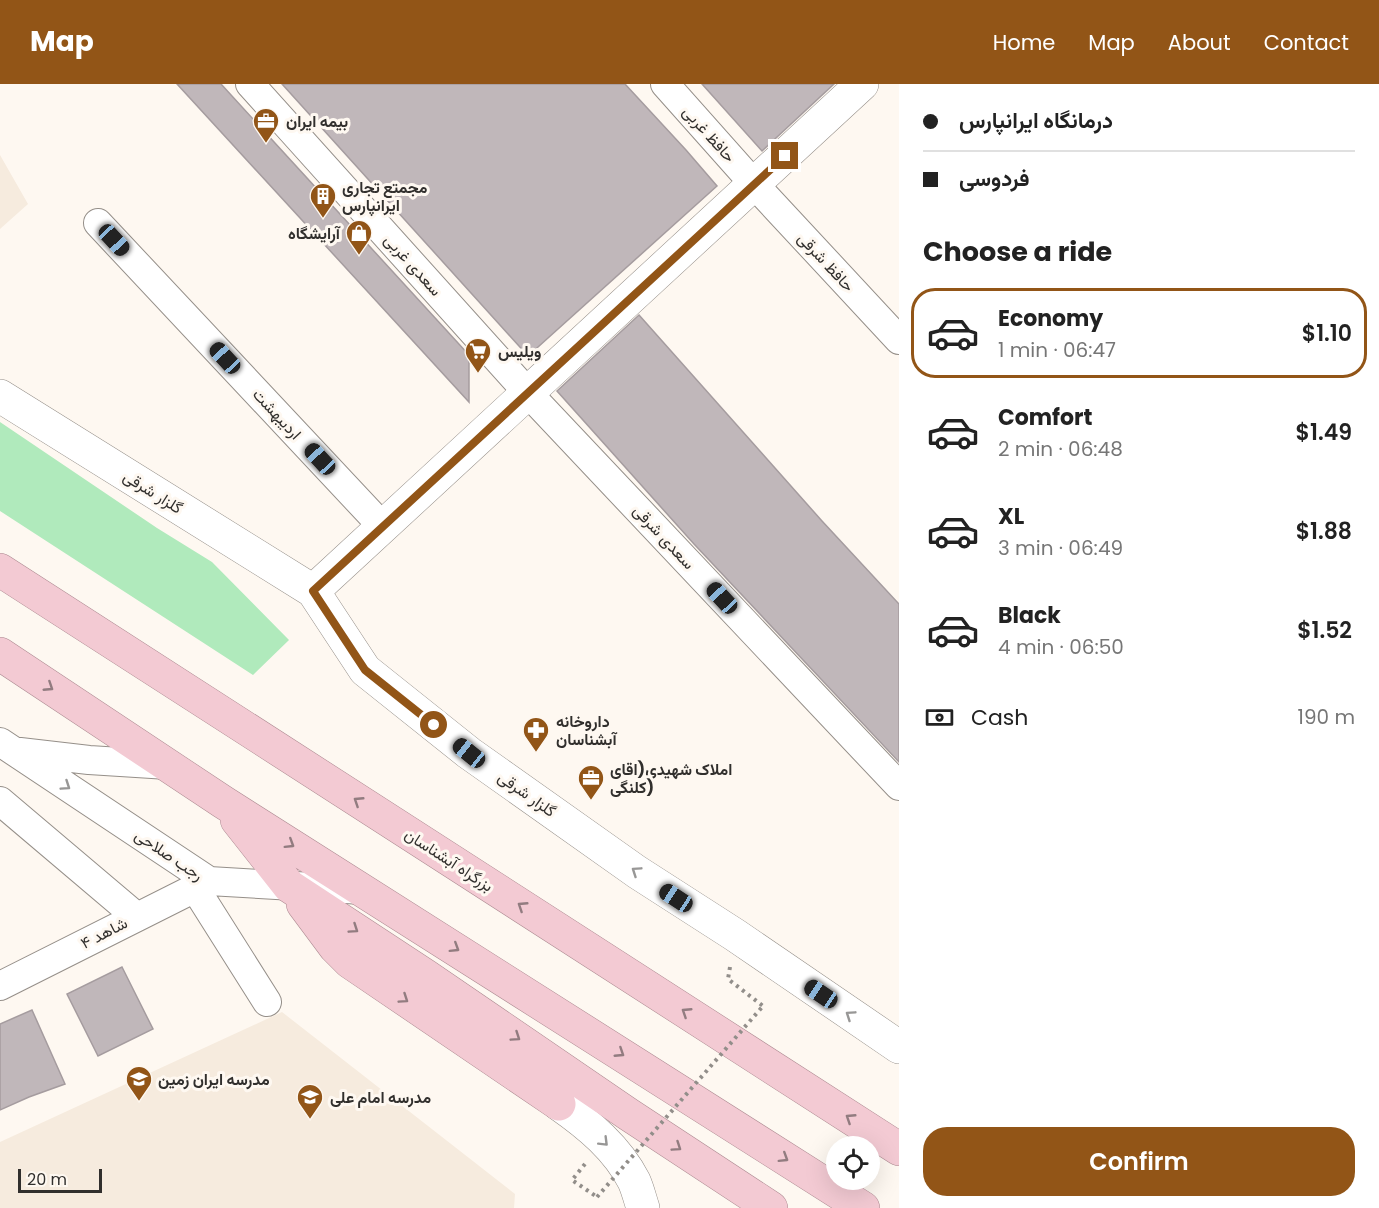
<!DOCTYPE html>
<html lang="en">
<head>
<meta charset="utf-8">
<style>
	:root { --surface:#fff; --page:#f2f2f2; --text:#222; --muted:#767676; --line:#e0e0e0; --accent:#925517 }
	body { margin:0; font-family:Poppins,Vazirmatn,sans-serif; background:var(--page); color:var(--text); height:100vh; display:flex; flex-direction:column; font-size:22px; white-space:nowrap }
	* { box-sizing:border-box; margin:0 }
	p { font-size:20px; color:var(--muted) }
	.icon { flex:none; width:33px; height:33px; fill:none; stroke:currentColor; stroke-width:2; stroke-linecap:round; stroke-linejoin:round }
	.map { position:relative; flex:1; overflow:hidden }
	.sheet { display:flex; flex-direction:column; background:var(--surface); width:480px }
	.sheet>* { flex:none }
	.top-card { display:grid; align-content:center; height:132px; padding:0 24px; background:var(--surface) }
	.fabs { position:absolute; left:826px; top:1052px; display:grid; gap:12px }
	.fabs a { display:grid; place-items:center; width:54px; height:54px; border-radius:50%; background:var(--surface); box-shadow:0 6px 24px #0002; font-size:30px }
	.scale { position:absolute; left:18px; bottom:15px; width:84px; box-sizing:border-box; padding-left:6px; border:3px solid #312f2d; border-top:0; font-size:16px; line-height:21px; white-space:nowrap; color:#312f2d; -webkit-text-stroke:4px #fef8f1; paint-order:stroke }
	.end { position:absolute; width:27px; height:27px; margin:-14px; border:8px solid #925517; background:#fff; box-shadow:0 0 0 3px #fff }
	.from { border-radius:50% }
	.car { position:absolute; width:18px; height:36px; margin:-18px -9px; border-radius:8px; box-shadow:0 0 4px 2px #0007; background:linear-gradient(#222 24%,#8ab4d8 0 40%,#222 0 76%,#8ab4d8 0 86%,#222 0) }
	.top-card b { display:flex; align-items:center; gap:21px; height:57px; font-size:22px }
	.top-card b+b { border-top:2px solid var(--line) }
	.top-card i { width:15px; height:15px; background:var(--text) }
	ul { padding:0; list-style:none }
	li { display:flex; align-items:center; gap:18px; height:90px; margin:0 12px 9px; padding:0 12px; border:3px solid transparent; border-radius:24px }
	li div { flex:1 }
	li b { display:block; font-size:22px }
	li em { font-style:normal; font-weight:600 }
	li.selected { border-color:var(--accent) }
	li>.icon { width:54px; height:54px; stroke-width:1.5 }
	h2 { padding:0 24px; font-size:27px; line-height:72px }
	.pay { display:flex; align-items:center; gap:15px; height:66px; padding:0 24px; font-size:22px }
	.pay p { margin-inline-start:auto }
	.cta { display:flex; gap:12px; margin-top:auto; padding:12px 24px }
	.cta a { flex:1; height:69px; border-radius:24px; background:var(--accent); color:#fff; font-size:24px; font-weight:600; line-height:69px; text-align:center }
	header { display:flex; align-items:center; gap:36px; box-sizing:border-box; height:84px; padding:0 30px; background:var(--accent); color:#fff }
	header strong { font-size:28px }
	nav { display:flex; gap:33px; margin-inline-start:auto; font-size:21px }
	main { display:flex; flex:1; min-height:0 }
	.map>svg:first-child { display:block }
</style>
</head>
<body>
<header>
<strong>Map</strong>
<nav><a>Home</a><a>Map</a><a>About</a><a>Contact</a></nav>
</header>
<main>
<div class="map">
<svg width="899" height="1124" viewBox="0 0 899 1124">
	<rect width="100%" height="100%" fill="#fef8f1"/>
	<path fill="#f6ebde" d="M0 71 28 120 0 145Z
		M282 928 515 1110 514 1124H0V1058Z"/>
	<path fill="#b0eabc" d="M0 338 157 444 212 478 289 556 253 591 0 427Z"/>
	<path fill="#c0b7ba" stroke="#a59c9f" stroke-width="1.5" d="M177 0H221L469 271V318Z
		M282 0H625L686 66 717 102 528 272Z
		M702 0H834L762 67Z
		M639 231 822 437 899 520V678L694 460 557 307Z
		M122 883 153 945 98 972 67 910Z
		M32 926 65 1000 29 1013 0 1026V940Z"/>
	<g fill="none" stroke-linecap="round" stroke-linejoin="round">
		<g stroke="#958f89" stroke-width="30">
			<path id="minor" d="M250 0 528 309 899 702
				M665 0 754 100 899 256
				M98 139 383 443
				M0 658 209 797 363 806
				M20 668 89 676 168 681
				M0 717 137 833
				M195 804 267 918
				M0 902 209 797"/>
		</g>
		<g stroke="#958f89" stroke-width="34">
			<path id="tertiary" d="M0 312 313 507 365 586 469 669 637 788 735 851 899 963
				M313 507 862 0"/>
		</g>
		<g stroke="#958f89" stroke-width="34">
			<path id="secondary" d="M559 1020C589 1041 617 1064 634 1097 638 1106 640 1115 643 1124"/>
		</g>
		<g stroke="#ad8b92" stroke-width="34">
			<path id="trunk" d="M0 486 899 1065
				M0 570 223 718 863 1124
				M237 736 289 802 426 892 628 1030 771 1124
				M303 820 335 863 350 878 559 1020"/>
		</g>
		<path stroke="#928e8a" stroke-width="4" stroke-dasharray="3 4.5" stroke-linecap="butt" d="M730 883 728 895 763 922
			M585 1080 572 1096 597 1113"/>
		<use href="#minor" stroke="#fff" stroke-width="28"/>
		<use href="#tertiary" stroke="#fff" stroke-width="33"/>
		<use href="#secondary" stroke="#fff" stroke-width="33"/>
		<use href="#trunk" stroke="#f3cad3" stroke-width="33"/>
		<path stroke="#928e8a" stroke-width="4" stroke-dasharray="3 4.5" stroke-linecap="butt" d="M597 1113 763 922"/>
	</g>
	<defs><path id="oneway-chevron" d="M-2-3.5L2.5 0L-2 3.5" fill="none" stroke-width="1.6" stroke-linecap="round" stroke-linejoin="round" transform="scale(1.5)"/></defs>
	<g stroke="#927c80">
		<use href="#oneway-chevron" transform="translate(49 603) rotate(33)"/>
		<use href="#oneway-chevron" transform="translate(358 717) rotate(-147)"/>
		<use href="#oneway-chevron" transform="translate(290 760) rotate(32)"/>
		<use href="#oneway-chevron" transform="translate(522 822) rotate(-147)"/>
		<use href="#oneway-chevron" transform="translate(354 845) rotate(34)"/>
		<use href="#oneway-chevron" transform="translate(455 864) rotate(32)"/>
		<use href="#oneway-chevron" transform="translate(404 915) rotate(34)"/>
		<use href="#oneway-chevron" transform="translate(686 928) rotate(-147)"/>
		<use href="#oneway-chevron" transform="translate(516 953) rotate(34)"/>
		<use href="#oneway-chevron" transform="translate(620 969) rotate(33)"/>
		<use href="#oneway-chevron" transform="translate(850 1034) rotate(-147)"/>
		<use href="#oneway-chevron" transform="translate(677 1063) rotate(34)"/>
		<use href="#oneway-chevron" transform="translate(784 1074) rotate(32)"/>
	</g>
	<g stroke="#989796">
		<use href="#oneway-chevron" transform="translate(66 702) rotate(34)"/>
		<use href="#oneway-chevron" transform="translate(636 787) rotate(-146)"/>
		<use href="#oneway-chevron" transform="translate(850 931) rotate(-146)"/>
		<use href="#oneway-chevron" transform="translate(604 1058) rotate(45)"/>
	</g>
	<g fill="none" stroke-linecap="round" stroke-linejoin="round">
		<path stroke="#925517" stroke-width="8" d="M434 641 365 586 313 507 785 72"/>
	</g>
	<defs>
		<g id="office-pin" transform="scale(1.35)"><path d="M0 17L-7.5 6A9.5 9.5 0 1 1 7.5 6Z" fill="#925517" stroke="#fef8f1"/><path d="M-6-3h4V-5.5h4V-3h4V5H-6ZM-1-4.5V-3h2v-1.5ZM-6 0V1H6V0Z" fill="#fff"/></g>
		<g id="building-pin" transform="scale(1.35)"><path d="M0 17L-7.5 6A9.5 9.5 0 1 1 7.5 6Z" fill="#925517" stroke="#fef8f1"/><path d="M-4-6H4V6H1V3H-1V6H-4ZM-2.5-4.3h1.7v1.8h-1.7ZM.8-4.3h1.7v1.8H.8ZM-2.5-1h1.7V.8h-1.7ZM.8-1h1.7V.8H.8Z" fill="#fff"/></g>
		<g id="shop-pin" transform="scale(1.35)"><path d="M0 17L-7.5 6A9.5 9.5 0 1 1 7.5 6Z" fill="#925517" stroke="#fef8f1"/><path d="M-5-2.5h2.3a2.7 3.5 0 0 1 5.4 0H5L5.5 6h-11ZM-1.5-2.5h3a1.5 2.3 0 0 0-3 0Z" fill="#fff"/></g>
		<g id="supermarket-pin" transform="scale(1.35)"><path d="M0 17L-7.5 6A9.5 9.5 0 1 1 7.5 6Z" fill="#925517" stroke="#fef8f1"/><path d="M-6-5.5h2.5l.6 2H6L4.5 2H-2.5L-4.4-4H-6ZM-1.5 3.2a1.3 1.3 0 1 0 .1 0ZM3 3.2a1.3 1.3 0 1 0 .1 0Z" fill="#fff"/></g>
		<g id="pharmacy-pin" transform="scale(1.35)"><path d="M0 17L-7.5 6A9.5 9.5 0 1 1 7.5 6Z" fill="#925517" stroke="#fef8f1"/><path d="M-2-6h4v4h4v4h-4v4h-4v-4h-4v-4h4Z" fill="#fff"/></g>
		<g id="school-pin" transform="scale(1.35)"><path d="M0 17L-7.5 6A9.5 9.5 0 1 1 7.5 6Z" fill="#925517" stroke="#fef8f1"/><path d="M0-5L7-2L0 1L-7-2ZM-4 1L0 2.5L4 1V4Q0 6-4 4Z" fill="#fff"/></g>
	</defs>
	<g fill-rule="evenodd">
		<use href="#office-pin" x="266" y="37"/>
		<use href="#building-pin" x="323" y="112"/>
		<use href="#shop-pin" x="359" y="149"/>
		<use href="#supermarket-pin" x="478" y="267"/>
		<use href="#pharmacy-pin" x="536" y="646"/>
		<use href="#office-pin" x="591" y="694"/>
		<use href="#school-pin" x="139" y="995"/>
		<use href="#school-pin" x="310" y="1013"/>
	</g>
	<g text-anchor="middle" dominant-baseline="central" stroke-width="6" stroke-linejoin="round" paint-order="stroke">
		<g font-size="16" font-weight="bold" fill="#312f2d" stroke="#fef8f1" text-anchor="start">
			<text x="286" y="37">بیمه ایران</text>
			<text x="342" y="103">مجمتع تجاری<tspan x="342" dy="18">ایرانپارس</tspan></text>
			<text x="340" y="149" text-anchor="end">آرایشگاه</text>
			<text x="498" y="267">ویلیس</text>
			<text x="556" y="637">داروخانه<tspan x="556" dy="18">آبشناسان</tspan></text>
			<text x="610" y="685">املاک شهیدی(اقای<tspan x="610" dy="18">کلنگی)</tspan></text>
			<text x="158" y="995">مدرسه ایران زمین</text>
			<text x="330" y="1013">مدرسه امام علی</text>
		</g>
		<g font-size="16" fill="#312f2d" stroke="#fef8f1">
			<text transform="translate(709 50) rotate(48)">حافظ غربی</text>
			<text transform="translate(826 178) rotate(47)">حافظ شرقی</text>
			<text transform="translate(413 181) rotate(48)">سعدی غربی</text>
			<text transform="translate(277 330) rotate(47)">اردیبهشت</text>
			<text transform="translate(153 408) rotate(32)">گلزار شرقی</text>
			<text transform="translate(664 453) rotate(47)">سعدی شرقی</text>
			<text transform="translate(527 710) rotate(35)">گلزار شرقی</text>
			<text transform="translate(169 771) rotate(34)">رجب صلاحی</text>
			<text transform="translate(449 776) rotate(33)">بزرگراه آبشناسان</text>
			<text transform="translate(104 849) rotate(-27)">شاهد ۴</text>
		</g>
	</g>
</svg>
<div class="fabs">
<a><svg class="icon" aria-label="locate" viewBox="0 0 24 24"><circle cx="12" cy="12" r="6"/><path d="M12 2v4M12 18v4M2 12h4M18 12h4"/></svg></a>
</div>
<div class="scale">20 m</div>
<i class="end from" style="left:434px;top:641px"></i>
<i class="end" style="left:785px;top:72px"></i>
<i class="car" style="left:114px;top:156px;rotate:137deg"></i>
<i class="car" style="left:225px;top:274px;rotate:317deg"></i>
<i class="car" style="left:320px;top:375px;rotate:317deg"></i>
<i class="car" style="left:722px;top:514px;rotate:317deg"></i>
<i class="car" style="left:469px;top:669px;rotate:309deg"></i>
<i class="car" style="left:676px;top:814px;rotate:303deg"></i>
<i class="car" style="left:821px;top:910px;rotate:304deg"></i>
</div>
<section class="sheet">
<div class="top-card">
<b><i class="from"></i>درمانگاه ایرانپارس</b>
<b><i></i>فردوسی</b>
</div>
<h2>Choose a ride</h2>
<ul>
<li class="selected"><svg class="icon" aria-label="car" viewBox="0 0 24 24"><path d="M5 17H2v-5l4-1 3-4h7l3 4 3 1v5h-3M9 17h6M6 11h13"/><circle cx="7" cy="17" r="2"/><circle cx="17" cy="17" r="2"/></svg><div><b>Economy</b><p>1 min · 06:47</p></div><em>$1.10</em></li>
<li><svg class="icon" aria-label="car" viewBox="0 0 24 24"><path d="M5 17H2v-5l4-1 3-4h7l3 4 3 1v5h-3M9 17h6M6 11h13"/><circle cx="7" cy="17" r="2"/><circle cx="17" cy="17" r="2"/></svg><div><b>Comfort</b><p>2 min · 06:48</p></div><em>$1.49</em></li>
<li><svg class="icon" aria-label="car" viewBox="0 0 24 24"><path d="M5 17H2v-5l4-1 3-4h7l3 4 3 1v5h-3M9 17h6M6 11h13"/><circle cx="7" cy="17" r="2"/><circle cx="17" cy="17" r="2"/></svg><div><b>XL</b><p>3 min · 06:49</p></div><em>$1.88</em></li>
<li><svg class="icon" aria-label="car" viewBox="0 0 24 24"><path d="M5 17H2v-5l4-1 3-4h7l3 4 3 1v5h-3M9 17h6M6 11h13"/><circle cx="7" cy="17" r="2"/><circle cx="17" cy="17" r="2"/></svg><div><b>Black</b><p>4 min · 06:50</p></div><em>$1.52</em></li>
</ul>
<div class="pay"><svg class="icon" aria-label="cash" viewBox="0 0 24 24"><path d="M3 7h18v10H3z"/><circle cx="12" cy="12" r="2"/></svg>Cash<p>190 m</p></div>
<div class="cta"><a>Confirm</a></div>
</section>
</main>
</body>
</html>
